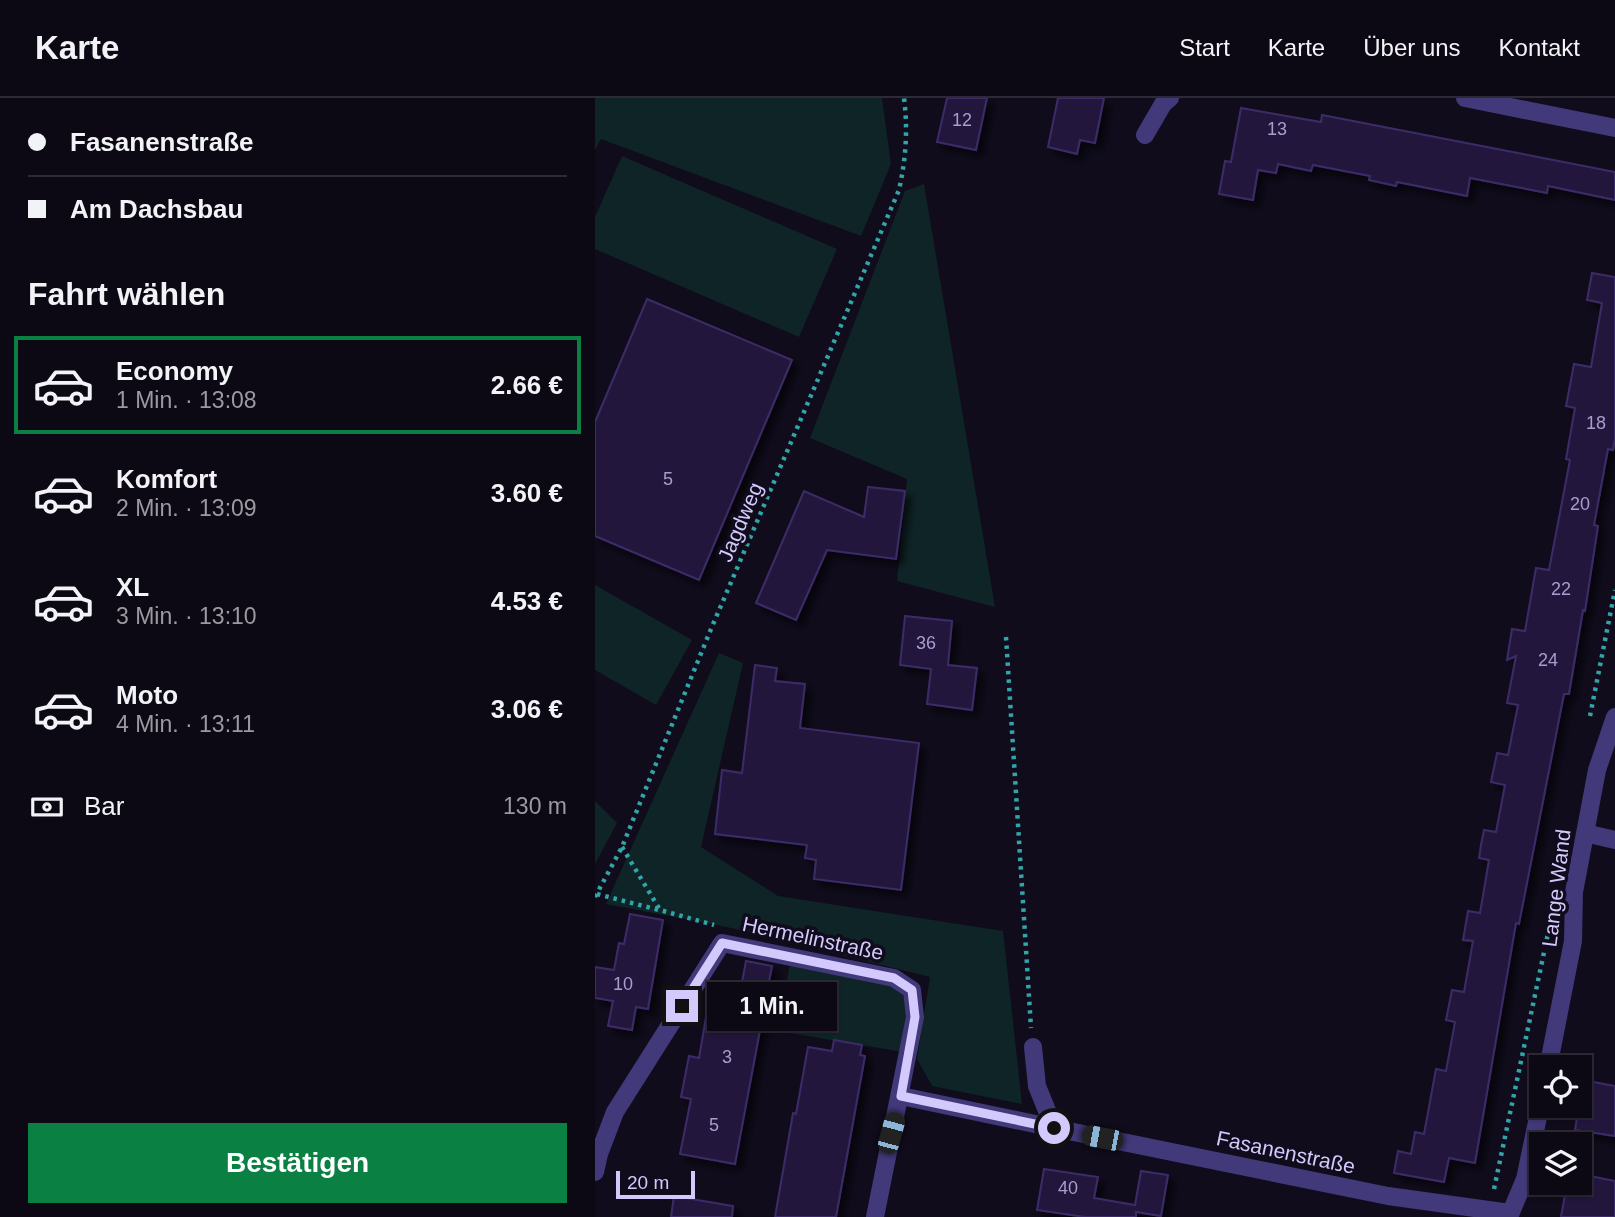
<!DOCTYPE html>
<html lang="de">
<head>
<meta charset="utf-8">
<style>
	:root { --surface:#0c0915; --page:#15121e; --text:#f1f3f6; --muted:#9a9aa0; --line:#2c2a34; --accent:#0b8043 }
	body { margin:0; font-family:Arial,sans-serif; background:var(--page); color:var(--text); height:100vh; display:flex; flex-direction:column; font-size:26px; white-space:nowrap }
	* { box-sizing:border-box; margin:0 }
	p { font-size:23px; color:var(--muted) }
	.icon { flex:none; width:38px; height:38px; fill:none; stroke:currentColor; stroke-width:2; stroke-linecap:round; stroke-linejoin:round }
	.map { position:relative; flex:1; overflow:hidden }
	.side { display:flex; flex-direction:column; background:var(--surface); width:595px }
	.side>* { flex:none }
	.banner { display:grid; align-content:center; height:154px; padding:0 28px; background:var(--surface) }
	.fabs { position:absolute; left:934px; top:957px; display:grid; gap:14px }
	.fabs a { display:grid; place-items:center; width:63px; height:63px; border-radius:0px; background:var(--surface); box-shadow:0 2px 5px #0004,0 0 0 2px var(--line); font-size:35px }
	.scale { position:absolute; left:21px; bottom:18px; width:79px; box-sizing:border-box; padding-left:7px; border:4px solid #d4c9fd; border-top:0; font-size:19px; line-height:24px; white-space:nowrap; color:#d4c9fd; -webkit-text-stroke:5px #100c1c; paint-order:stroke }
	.end { position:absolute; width:32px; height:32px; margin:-16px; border:9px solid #d4c9fd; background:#111; box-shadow:0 0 0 4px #111 }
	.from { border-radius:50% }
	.bubble { position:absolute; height:49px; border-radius:0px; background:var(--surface); box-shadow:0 2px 5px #0004,0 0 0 2px var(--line); font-size:23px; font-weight:600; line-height:49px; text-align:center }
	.car { position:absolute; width:21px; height:42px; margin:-21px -10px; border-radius:9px; box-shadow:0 0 5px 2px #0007; background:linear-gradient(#222 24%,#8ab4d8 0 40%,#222 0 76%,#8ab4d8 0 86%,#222 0) }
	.banner b { display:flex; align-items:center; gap:24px; height:66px; font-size:26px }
	.banner b+b { border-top:2px solid var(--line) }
	.banner i { width:18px; height:18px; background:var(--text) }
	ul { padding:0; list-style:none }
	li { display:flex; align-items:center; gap:21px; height:98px; margin:0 14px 10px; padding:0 14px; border:4px solid transparent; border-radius:0px }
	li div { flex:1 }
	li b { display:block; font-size:26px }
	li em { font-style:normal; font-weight:600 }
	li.on { border-color:var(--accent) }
	li>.icon { width:63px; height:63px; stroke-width:1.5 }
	h2 { padding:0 28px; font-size:32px; line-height:84px }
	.pay { display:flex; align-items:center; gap:18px; height:77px; padding:0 28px; font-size:26px }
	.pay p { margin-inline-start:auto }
	.primary-button { display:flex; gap:14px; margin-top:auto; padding:14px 28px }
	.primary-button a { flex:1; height:80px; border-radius:0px; background:var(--accent); color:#fff; font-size:28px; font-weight:600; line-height:80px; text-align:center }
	header { display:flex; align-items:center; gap:42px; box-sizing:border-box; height:98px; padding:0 35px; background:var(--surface); border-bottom:2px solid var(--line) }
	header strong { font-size:33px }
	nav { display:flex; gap:38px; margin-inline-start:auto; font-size:24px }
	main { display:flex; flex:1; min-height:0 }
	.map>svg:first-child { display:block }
</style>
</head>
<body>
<header>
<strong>Karte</strong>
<nav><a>Start</a><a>Karte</a><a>Über uns</a><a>Kontakt</a></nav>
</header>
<main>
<section class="side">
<div class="banner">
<b><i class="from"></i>Fasanenstraße</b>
<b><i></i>Am Dachsbau</b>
</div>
<h2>Fahrt wählen</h2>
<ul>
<li class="on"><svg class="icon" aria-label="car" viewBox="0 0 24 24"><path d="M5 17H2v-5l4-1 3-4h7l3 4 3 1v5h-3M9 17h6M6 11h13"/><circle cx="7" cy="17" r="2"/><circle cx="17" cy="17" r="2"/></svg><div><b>Economy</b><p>1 Min. · 13:08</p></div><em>2.66 €</em></li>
<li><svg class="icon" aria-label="car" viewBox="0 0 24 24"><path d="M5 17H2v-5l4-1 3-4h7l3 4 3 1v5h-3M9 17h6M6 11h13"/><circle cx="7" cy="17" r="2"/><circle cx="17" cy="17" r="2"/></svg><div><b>Komfort</b><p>2 Min. · 13:09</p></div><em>3.60 €</em></li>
<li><svg class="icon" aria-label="car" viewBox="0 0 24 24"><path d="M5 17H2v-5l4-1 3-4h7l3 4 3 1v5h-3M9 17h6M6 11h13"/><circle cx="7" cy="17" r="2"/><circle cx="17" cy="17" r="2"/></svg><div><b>XL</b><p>3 Min. · 13:10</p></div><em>4.53 €</em></li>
<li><svg class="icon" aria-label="car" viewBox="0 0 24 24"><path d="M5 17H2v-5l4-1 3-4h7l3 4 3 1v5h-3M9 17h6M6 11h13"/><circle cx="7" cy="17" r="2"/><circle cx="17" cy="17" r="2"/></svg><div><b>Moto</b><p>4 Min. · 13:11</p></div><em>3.06 €</em></li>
</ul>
<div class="pay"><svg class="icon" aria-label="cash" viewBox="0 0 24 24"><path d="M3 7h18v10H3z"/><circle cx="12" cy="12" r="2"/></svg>Bar<p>130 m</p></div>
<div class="primary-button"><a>Bestätigen</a></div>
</section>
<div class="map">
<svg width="1020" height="1119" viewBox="0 0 1020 1119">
	<defs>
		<filter id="shadow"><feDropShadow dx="6" dy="6" stdDeviation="3.5" flood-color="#0009"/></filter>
	</defs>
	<rect width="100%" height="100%" fill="#100c1c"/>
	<path fill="#0f2426" d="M0 0H287L296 66 266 138 6 41 0 52Z
		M27 58 242 151 204 239 0 151V119Z
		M329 86 400 509 302 483 312 381 215 340 310 93Z
		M0 487 97 542 61 607 0 572Z
		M124 555 148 565 106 749 183 798 408 833 427 1006 337 988 322 961 335 879 132 829 11 806Z
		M0 703 22 725 0 766Z
		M196 859 317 892 314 955 183 933Z"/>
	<path fill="#23193c" stroke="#3d2c67" stroke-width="2" filter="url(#shadow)" d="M352 0H392L381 52 342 44Z
		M463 0H509L500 45 485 42 482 56 453 49Z
		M646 10 726 24 727 17 1020 74V102L953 88 952 95 875 80 872 98 802 84 801 88 774 82 775 78 718 67 716 73 683 66 681 75 663 72 658 102 624 96 630 63 636 64Z
		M997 175 1020 179V340L1018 352 1013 351 999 427 1003 428 990 513 988 512 974 596H969L924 826 921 825 880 1065 854 1060 849 1084 799 1075 803 1053 816 1056 820 1034 829 1036 841 971 851 973 860 924 851 922 857 892 869 894 878 843 868 842 873 813 885 815 894 762 884 760 886 747 889 732 901 734 910 687 896 684 902 655 913 657 923 607 912 605 921 558 912 562 917 531 930 533 941 470 954 472 975 362 971 361 980 310 971 308 979 266 996 269 1007 205 992 202Z
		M52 201 197 262 104 482 0 438V324Z
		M273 389 310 393 301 461 232 452 201 522 161 505 209 393 269 419Z
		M310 518 357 523 353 567 382 570 377 612 332 606 336 571 305 567Z
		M160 567 182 570 180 583 210 586 205 630 324 645 306 792 219 781 221 762 210 760 212 747 120 736 127 672 147 675Z
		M35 816 68 822 53 911 41 909 37 932 13 928 18 903 0 900V869L19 872 24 845 29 846Z
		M151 863 177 868 140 1066 85 1056 96 1001 86 999 94 958 104 960 111 919 120 921 125 896 144 900Z
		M239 942 267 947 265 957 270 958 241 1119H180L198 1015 201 1016 213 949 237 953Z
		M988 982 1020 988V1038L980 1032Z
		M449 1071 503 1079 499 1100 540 1107 546 1073 573 1077 566 1118 541 1114V1119H490L442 1112Z
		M985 1076 1020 1083V1119H966L972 1085H985Z
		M79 1098 138 1108 137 1119H76Z"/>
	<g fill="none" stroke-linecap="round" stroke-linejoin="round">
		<path stroke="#31a5a9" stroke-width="4.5" stroke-dasharray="3.5 5" stroke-linecap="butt" d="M411 539 436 930
			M995 618 1020 492
			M27 749 65 812 119 827
			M2 796 64 812
			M0 799 27 749 116 531 304 92C311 60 313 32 309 0
			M899 1091 955 826"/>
		<path stroke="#413979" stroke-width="18" d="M870 0 1020 30
			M550 37 568 6 575 0
			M990 735 1020 742
			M438 949 442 988 459 1030 793 1098 915 1115
			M953 970 978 843 979 794 1002 672 1020 619
			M306 998 459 1030
			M0 1074 4 1056 20 1014 127 845 299 880 317 892 320 919 280 1119
			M914 1119 930 1081 947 1000"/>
	</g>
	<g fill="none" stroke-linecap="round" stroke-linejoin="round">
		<path stroke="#d4c9fd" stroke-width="9" d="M87 908 127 845 299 880 317 892 320 919 306 998 459 1030"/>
	</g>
	<g text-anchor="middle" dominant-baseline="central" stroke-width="7" stroke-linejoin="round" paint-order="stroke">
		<g font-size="18" fill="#a89dcd">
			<text x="367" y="22">12</text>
			<text x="682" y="31">13</text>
			<text x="1001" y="325">18</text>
			<text x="73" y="381">5</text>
			<text x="985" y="406">20</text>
			<text x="966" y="491">22</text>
			<text x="331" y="545">36</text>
			<text x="953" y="562">24</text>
			<text x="28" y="886">10</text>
			<text x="132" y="959">3</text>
			<text x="119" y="1027">5</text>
			<text x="473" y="1090">40</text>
		</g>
		<g font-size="21" fill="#d4c9fd" stroke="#100c1c">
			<text transform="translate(145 424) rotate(-67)">Jagdweg</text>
			<text transform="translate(961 790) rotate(-83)">Lange Wand</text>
			<text transform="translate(218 840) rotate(12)">Hermelinstraße</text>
			<text transform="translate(691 1054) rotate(12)">Fasanenstraße</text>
		</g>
	</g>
</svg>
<div class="fabs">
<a><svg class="icon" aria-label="locate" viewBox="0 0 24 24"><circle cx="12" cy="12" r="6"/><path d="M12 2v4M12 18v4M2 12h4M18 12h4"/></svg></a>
<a><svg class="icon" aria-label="layers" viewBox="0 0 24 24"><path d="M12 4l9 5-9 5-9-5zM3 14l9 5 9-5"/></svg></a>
</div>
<div class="scale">20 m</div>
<i class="end from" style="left:459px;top:1030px"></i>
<i class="end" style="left:87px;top:908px"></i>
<div class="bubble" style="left:112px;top:884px;width:130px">1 Min.</div>
<i class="car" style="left:296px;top:1035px;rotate:15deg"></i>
<i class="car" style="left:507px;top:1040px;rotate:281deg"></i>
</div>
</main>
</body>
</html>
